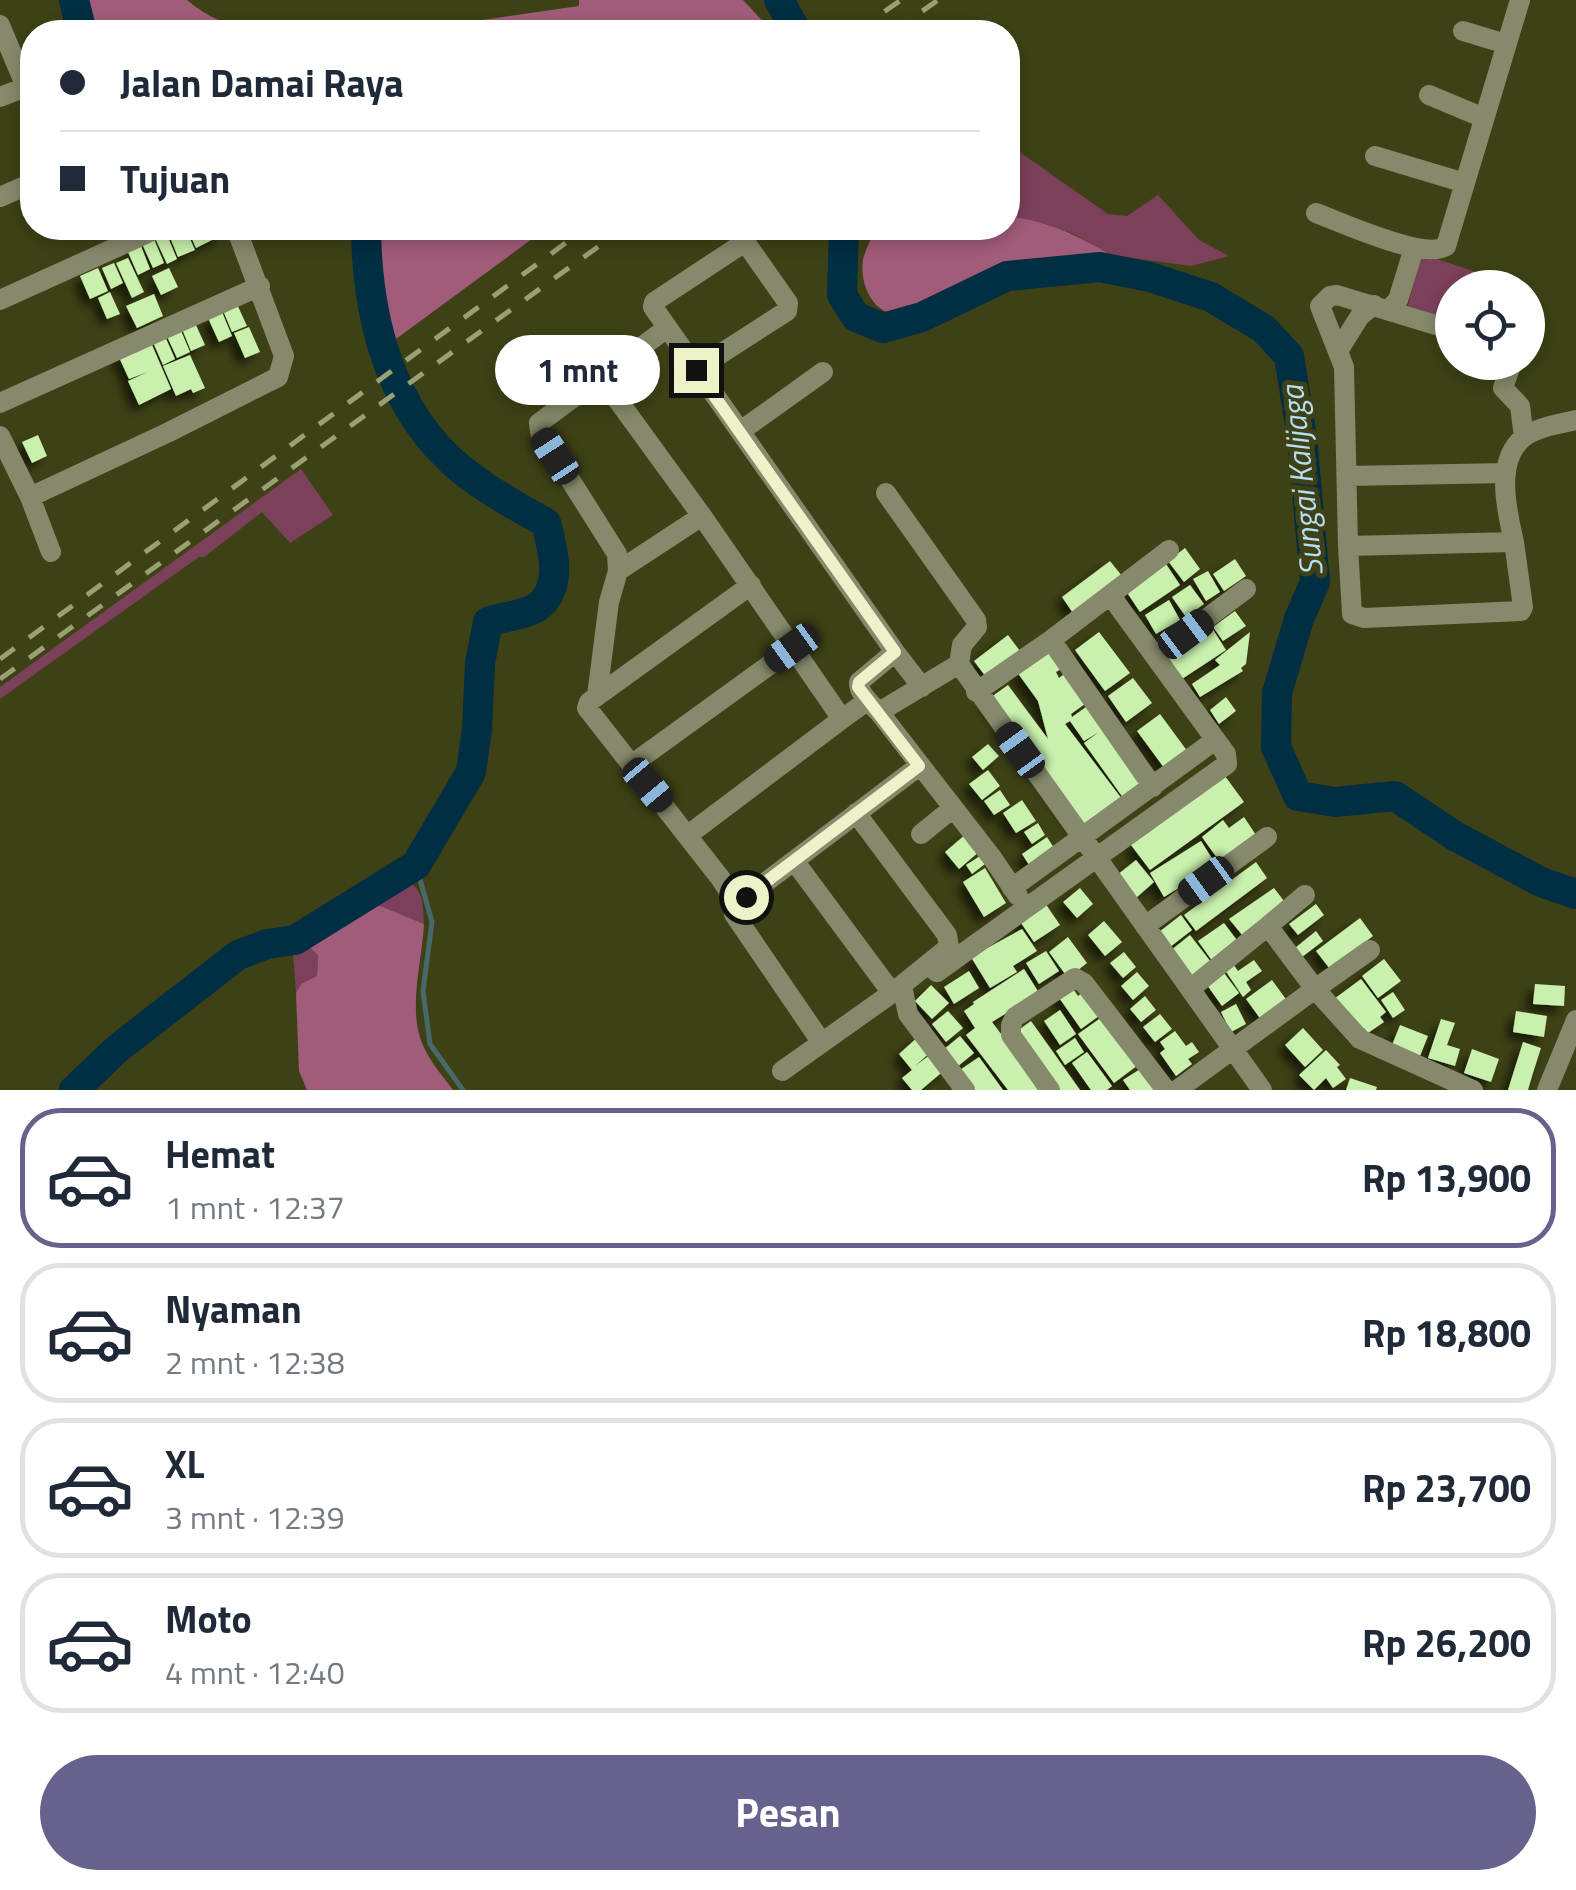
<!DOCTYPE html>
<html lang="id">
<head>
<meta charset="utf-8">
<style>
	:root { --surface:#fff; --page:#f6f6f7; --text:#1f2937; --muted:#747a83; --line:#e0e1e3; --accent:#65638d }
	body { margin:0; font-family:"Titillium Web",sans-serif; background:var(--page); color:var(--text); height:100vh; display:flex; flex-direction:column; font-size:38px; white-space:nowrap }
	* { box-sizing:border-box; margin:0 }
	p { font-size:32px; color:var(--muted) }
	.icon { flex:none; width:55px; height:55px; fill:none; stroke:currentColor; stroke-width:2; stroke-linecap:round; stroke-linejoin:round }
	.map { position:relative; height:1090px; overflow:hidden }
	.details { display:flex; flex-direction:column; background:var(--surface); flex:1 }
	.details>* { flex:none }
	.guide { position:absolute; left:20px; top:20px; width:1000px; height:220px; border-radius:40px; box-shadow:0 5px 15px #0003; display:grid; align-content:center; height:220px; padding:0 40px; background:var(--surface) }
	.controls { position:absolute; left:1435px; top:270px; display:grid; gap:20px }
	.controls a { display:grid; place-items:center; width:110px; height:110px; border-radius:50%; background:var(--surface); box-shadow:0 5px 15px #0003; font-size:50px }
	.end { position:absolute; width:45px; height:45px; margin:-22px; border:12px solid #edf2c9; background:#111; box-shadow:0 0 0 5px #111 }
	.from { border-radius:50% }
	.bubble { position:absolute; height:70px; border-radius:35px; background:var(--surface); box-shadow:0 5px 15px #0003; font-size:32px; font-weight:700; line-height:70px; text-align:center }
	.car { position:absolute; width:30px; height:60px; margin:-30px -15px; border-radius:12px; box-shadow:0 0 8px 2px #0007; background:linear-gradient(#222 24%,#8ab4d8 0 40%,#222 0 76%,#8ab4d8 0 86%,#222 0) }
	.guide b { display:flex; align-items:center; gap:35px; height:95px; font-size:38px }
	.guide b+b { border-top:2px solid var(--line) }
	.guide i { width:25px; height:25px; background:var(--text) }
	ul { padding:18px 0 0; list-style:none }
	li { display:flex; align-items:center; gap:30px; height:140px; margin:0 20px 15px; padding:0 20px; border:5px solid var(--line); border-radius:40px }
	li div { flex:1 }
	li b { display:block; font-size:38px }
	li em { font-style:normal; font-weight:700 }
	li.current { border-color:var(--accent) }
	li>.icon { width:90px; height:90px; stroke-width:1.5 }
	.action { display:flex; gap:20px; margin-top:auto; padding:20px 40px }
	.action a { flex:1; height:115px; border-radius:60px; background:var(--accent); color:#fff; font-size:40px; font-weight:700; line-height:115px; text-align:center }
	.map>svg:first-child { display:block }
</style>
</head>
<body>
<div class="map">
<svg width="1576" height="1090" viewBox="0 0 1576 1090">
	<defs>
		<filter id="shadow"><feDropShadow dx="-7" dy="7" stdDeviation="5" flood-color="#0009"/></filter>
	</defs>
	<rect width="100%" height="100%" fill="#3e4115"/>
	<path fill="#7b405a" d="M1008 144 1108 214 1127 216 1158 195 1199 240 1229 256 1191 266 1111 255 1076 235 1049 225 1008 216Z
		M1419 253 1482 274 1479 287 1452 288V321L1408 306Z
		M301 469 333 515 290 543 262 512 204 557H199L0 699V687Z
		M408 881C424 892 423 905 424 924L371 902Z
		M308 945 318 956 317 976 301 984 296 993 293 954Z"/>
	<path fill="#a15c7a" d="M85 0H187C211 21 238 29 269 32H99L85 7Z
		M579 0H743L773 32H338L483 20 579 6Z
		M1008 216C1047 221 1078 235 1111 255 1071 254 1035 261 998 273 971 282 914 317 891 313 869 309 858 276 864 256 867 246 872 238 875 228H1008Z
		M382 228H547L385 347C375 312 369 262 382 228Z
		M371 902 424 924C422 962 408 1008 422 1043 429 1061 442 1075 453 1090H307L299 1071 296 993 301 984 317 976 318 956 308 945Z"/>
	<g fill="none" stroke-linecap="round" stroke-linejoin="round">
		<path stroke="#47696a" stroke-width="5" d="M416 865 432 922 423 991 430 1044 463 1090"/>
		<path stroke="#002e42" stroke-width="30" d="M74 0 82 32
			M779 0 797 32
			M844 228 842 295 856 317 883 328 922 317 1007 276 1100 267 1150 277 1211 297 1264 329 1289 356 1302 437 1315 582 1299 619 1277 693 1276 747 1298 796 1335 802 1395 796 1455 836 1541 882 1576 894
			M74 1090 117 1049 238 955 267 944 295 940 416 865 471 772 477 729 480 663 488 622C502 617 524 615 536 608 564 589 553 549 546 523 518 507 488 491 462 470 389 411 367 316 366 228"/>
	</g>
	<path fill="#c9f0ad" filter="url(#shadow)" d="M185 228 195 250 178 257 169 235Z
		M187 228H218L222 235 196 248Z
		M151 232 164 263 153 268 139 237Z
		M167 235 177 259 167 264 156 240Z
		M141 246 150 269 138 275 128 252Z
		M128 258 144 292 132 298 116 263Z
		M114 263 123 283 111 289 102 268Z
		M98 268 108 291 90 299 80 276Z
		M169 268 178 287 161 295 152 276Z
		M110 292 120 314 107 319 98 298Z
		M154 294 163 316 137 328 126 306Z
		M236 302 247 326 232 332 222 308Z
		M222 312 232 336 219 342 208 318Z
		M195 323 205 345 191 351 182 329Z
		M179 326 190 352 177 358 165 332Z
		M249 327 260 352 245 358 234 333Z
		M164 334 175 359 163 365 152 340Z
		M152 345 171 389 139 405 128 381 148 372 129 379 117 353Z
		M190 355 205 388 193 393 191 389 176 396 163 366Z
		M38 435 47 456 32 463 22 442Z
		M1185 548 1200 569 1184 582 1168 561Z
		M1235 559 1246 576 1224 591 1213 574Z
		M1110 561 1122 576 1073 613 1062 597Z
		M1166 564 1180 585 1140 612 1126 591Z
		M1208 571 1220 592 1206 601 1193 579Z
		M1190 585 1204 604 1186 617 1172 597Z
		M1169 600 1180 620 1156 634 1145 615Z
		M1235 611 1246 626 1223 641 1213 627Z
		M1212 628 1226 650 1182 679 1168 657Z
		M1099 632 1130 673 1105 691 1075 650Z
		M1250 632 1246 664 1241 668 1243 671 1200 697 1192 684 1220 665 1215 660Z
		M1008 635 1020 651 986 677 974 661Z
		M1053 646 1066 666 1056 672 1059 678 1068 671 1089 701 1071 714 1072 717 1086 707 1148 782 1124 799 1084 743 1099 732 1084 741 1070 721 1065 724 1122 799 1081 829 987 700 1008 685 1048 739 1038 701 1017 672Z
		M1133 678 1152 703 1126 722 1108 696Z
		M1226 697 1236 711 1219 724 1210 710Z
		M1160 714 1188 752 1165 769 1137 731Z
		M988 744 999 756 983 770 972 757Z
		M988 770 1000 786 982 800 969 784Z
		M1225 776 1244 802 1150 870 1131 845Z
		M1000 790 1010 805 994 815 984 801Z
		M1022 800 1036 821 1016 833 1003 813Z
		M1244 817 1256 835 1220 862 1202 837 1223 820 1229 828Z
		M1038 823 1045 835 1032 844 1024 832Z
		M966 834 980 851 959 869 945 852Z
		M1047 837 1058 854 1033 871 1022 854Z
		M1201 841 1216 865 1164 897 1150 873Z
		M980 856 985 864 972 874 966 865Z
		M1136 860 1154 882 1136 898 1117 875Z
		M1256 862 1267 878 1196 931 1184 915Z
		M985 868 1006 903 984 917 963 882Z
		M1080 888 1093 904 1077 918 1063 902Z
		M1274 888 1284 901 1243 936 1229 919Z
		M1045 903 1060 925 1034 942 1019 920Z
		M1316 904 1324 915 1298 935 1289 924Z
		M1181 915 1192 930 1170 947 1159 932Z
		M1360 918 1373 936 1330 969 1316 951Z
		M1104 921 1122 942 1105 956 1088 935Z
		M1224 923 1239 943 1213 962 1198 941Z
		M1022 929 1037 951 1013 966 1017 972 990 988 971 957Z
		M1316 931 1323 941 1302 957 1295 948Z
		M1190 935 1214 966 1194 982 1170 951Z
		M1068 937 1087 963 1068 978 1049 952Z
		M1046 951 1059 971 1039 984 1026 963Z
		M1124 952 1136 967 1123 978 1110 963Z
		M1384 959 1401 981 1378 998 1362 976Z
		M1254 960 1262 971 1246 982 1251 990 1243 997 1225 970 1233 964 1238 971Z
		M1024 969 1039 993 992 1022 1043 1090H1008L966 1035 975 1028 964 1011 974 1004 973 1002Z
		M969 971 979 988 954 1004 944 987Z
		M1137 972 1149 986 1133 1000 1121 986Z
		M1224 973 1239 993 1222 1006 1207 985Z
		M1361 979 1386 1012 1380 1017 1384 1022 1368 1033 1364 1028 1359 1032 1334 999Z
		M1272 980 1288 1002 1262 1021 1246 999Z
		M1069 983 1078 996 1086 990 1103 1013 1081 1029 1055 992Z
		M1535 984 1565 986 1564 1006 1533 1004Z
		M931 985 949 1003 932 1019 915 1001Z
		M1393 992 1405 1010 1393 1018 1381 1000Z
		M1145 996 1156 1010 1141 1022 1130 1009Z
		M1236 1004 1246 1024 1231 1032 1221 1012Z
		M1060 1010 1076 1034 1060 1045 1044 1021Z
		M948 1011 963 1028 946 1042 932 1024Z
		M1516 1011 1547 1016 1544 1037 1513 1032Z
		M1160 1014 1172 1029 1155 1042 1143 1027Z
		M1102 1017 1138 1065 1114 1083 1078 1034Z
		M1441 1019 1455 1023 1447 1045 1460 1049 1455 1066 1428 1058Z
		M1031 1021 1080 1090H1052L1013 1034Z
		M1400 1025 1428 1036 1420 1056 1392 1045Z
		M1303 1028 1323 1050 1305 1067 1285 1045Z
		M1175 1031 1186 1046 1192 1042 1199 1052 1188 1059 1192 1064 1176 1076 1160 1053 1165 1049 1160 1042Z
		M920 1035 933 1050 915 1066 934 1052 947 1068 921 1090H912L902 1078 912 1070 899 1054Z
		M960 1036 974 1053 957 1067 943 1050Z
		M1075 1038 1084 1052 1065 1065 1056 1051Z
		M1523 1042 1541 1048 1533 1073 1528 1090H1508Z
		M1472 1049 1499 1059 1491 1082 1464 1073Z
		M1326 1050 1340 1065 1337 1067 1346 1079 1333 1088 1326 1078 1314 1090 1299 1075Z
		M1087 1052 1112 1086 1107 1090H1091L1072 1063Z
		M979 1057 1003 1090H970L957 1072Z
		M1145 1066 1161 1090H1130L1123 1080Z
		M1350 1078 1377 1087 1376 1090H1346Z"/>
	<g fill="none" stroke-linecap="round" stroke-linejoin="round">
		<path stroke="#86896b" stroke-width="20" d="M0 25 26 87 32 94
			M1463 31 1506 44
			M1429 95 1484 118
			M0 97 26 87
			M1375 156 1465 183
			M0 197 32 183
			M1316 213C1341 222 1425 261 1446 246L1520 0
			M0 300 159 228
			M1389 309 1398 300 1414 248
			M1338 351 1360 316 1374 305
			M1512 362 1503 388 1520 406 1524 437
			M697 369 787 311 788 303 748 246H739L654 302 653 307 895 652 922 687
			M601 377 702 516 842 719 867 701
			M0 403 260 286
			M742 430 823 372
			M0 436 30 497 51 552
			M1347 476 1506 473
			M886 493 976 620 977 627 962 645 959 664
			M30 497 169 432 278 377 284 356 236 228
			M1514 542 1523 607 1521 611 1364 618 1352 614 1348 546 1514 542C1507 511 1494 461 1524 437 1537 427 1560 424 1576 420
			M1348 546 1344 367 1320 306 1330 296 1337 295 1452 330
			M618 571 702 516
			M751 585 589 702 587 708 721 879 737 904 734 914 738 920 822 1043
			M1051 640 1153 787
			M895 652 859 682C858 693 871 704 879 712L959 664 1262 1090
			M1156 656 1246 589
			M976 692 1051 640 1169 550
			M597 696 609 602 618 571 617 554 540 432 539 423 667 328
			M879 712 993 859 1018 896
			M631 765 793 648
			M921 834 953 808
			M688 835 842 719
			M795 862 892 993
			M1012 888 1214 741
			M737 904 919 766
			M1145 926 1267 837
			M1268 926 1305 895
			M928 965 937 972 1227 764 1226 754 1111 596
			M902 986 908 1014 965 1090
			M1190 989 1268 926 1315 989 1370 950
			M782 1071 892 993 949 947 947 935 856 813
			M1050 1090 1011 1035V1025L1015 1017 1075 978 1084 983 1166 1090
			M1177 1090 1315 989 1360 1039 1473 1090
			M1547 1090 1576 1020"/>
		<path stroke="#9b9f74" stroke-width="5" stroke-dasharray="18 18" stroke-linecap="butt" d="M855 32 901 0
			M893 32 938 0
			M0 659 586 228
			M0 679 624 228"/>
	</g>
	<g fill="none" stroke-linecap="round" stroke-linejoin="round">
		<path stroke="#edf2c9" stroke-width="12" d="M696 370 895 652 859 682 858 687 919 766 746 897"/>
	</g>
	<g text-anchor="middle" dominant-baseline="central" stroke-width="10" stroke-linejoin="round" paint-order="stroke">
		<g font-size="32" font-style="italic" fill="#b6ddf3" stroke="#3e4115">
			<text transform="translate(1301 481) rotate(-96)">Sungai Kalijaga</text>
		</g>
	</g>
</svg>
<div class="controls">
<a><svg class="icon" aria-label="locate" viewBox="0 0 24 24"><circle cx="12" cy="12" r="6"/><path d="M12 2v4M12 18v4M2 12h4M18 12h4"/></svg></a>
</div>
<i class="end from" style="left:746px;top:897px"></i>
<i class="end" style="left:696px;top:370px"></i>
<div class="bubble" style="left:495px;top:335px;width:165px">1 mnt</div>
<i class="car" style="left:555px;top:456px;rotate:327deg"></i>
<i class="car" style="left:1186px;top:634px;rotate:53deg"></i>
<i class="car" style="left:792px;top:648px;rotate:234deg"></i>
<i class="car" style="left:1020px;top:750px;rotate:324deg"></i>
<i class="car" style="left:648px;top:785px;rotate:140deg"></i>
<i class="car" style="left:1206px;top:881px;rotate:234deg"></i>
<div class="guide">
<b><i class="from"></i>Jalan Damai Raya</b>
<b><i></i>Tujuan</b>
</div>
</div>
<section class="details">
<ul>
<li class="current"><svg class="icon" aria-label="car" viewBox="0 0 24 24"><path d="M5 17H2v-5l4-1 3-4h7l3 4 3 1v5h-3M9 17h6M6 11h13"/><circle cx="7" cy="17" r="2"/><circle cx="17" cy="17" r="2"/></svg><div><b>Hemat</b><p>1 mnt · 12:37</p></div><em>Rp 13,900</em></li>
<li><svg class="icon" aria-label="car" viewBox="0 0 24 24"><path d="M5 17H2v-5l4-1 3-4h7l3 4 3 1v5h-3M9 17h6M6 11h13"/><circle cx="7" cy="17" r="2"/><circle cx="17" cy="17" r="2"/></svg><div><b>Nyaman</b><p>2 mnt · 12:38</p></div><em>Rp 18,800</em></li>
<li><svg class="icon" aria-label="car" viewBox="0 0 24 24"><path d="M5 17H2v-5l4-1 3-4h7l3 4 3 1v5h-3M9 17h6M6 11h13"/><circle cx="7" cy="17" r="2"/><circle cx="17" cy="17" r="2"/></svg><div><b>XL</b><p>3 mnt · 12:39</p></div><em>Rp 23,700</em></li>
<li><svg class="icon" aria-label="car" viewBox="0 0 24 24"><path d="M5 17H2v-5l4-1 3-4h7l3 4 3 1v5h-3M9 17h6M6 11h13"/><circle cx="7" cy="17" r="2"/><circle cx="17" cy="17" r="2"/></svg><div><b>Moto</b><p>4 mnt · 12:40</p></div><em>Rp 26,200</em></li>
</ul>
<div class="action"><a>Pesan</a></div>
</section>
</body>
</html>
